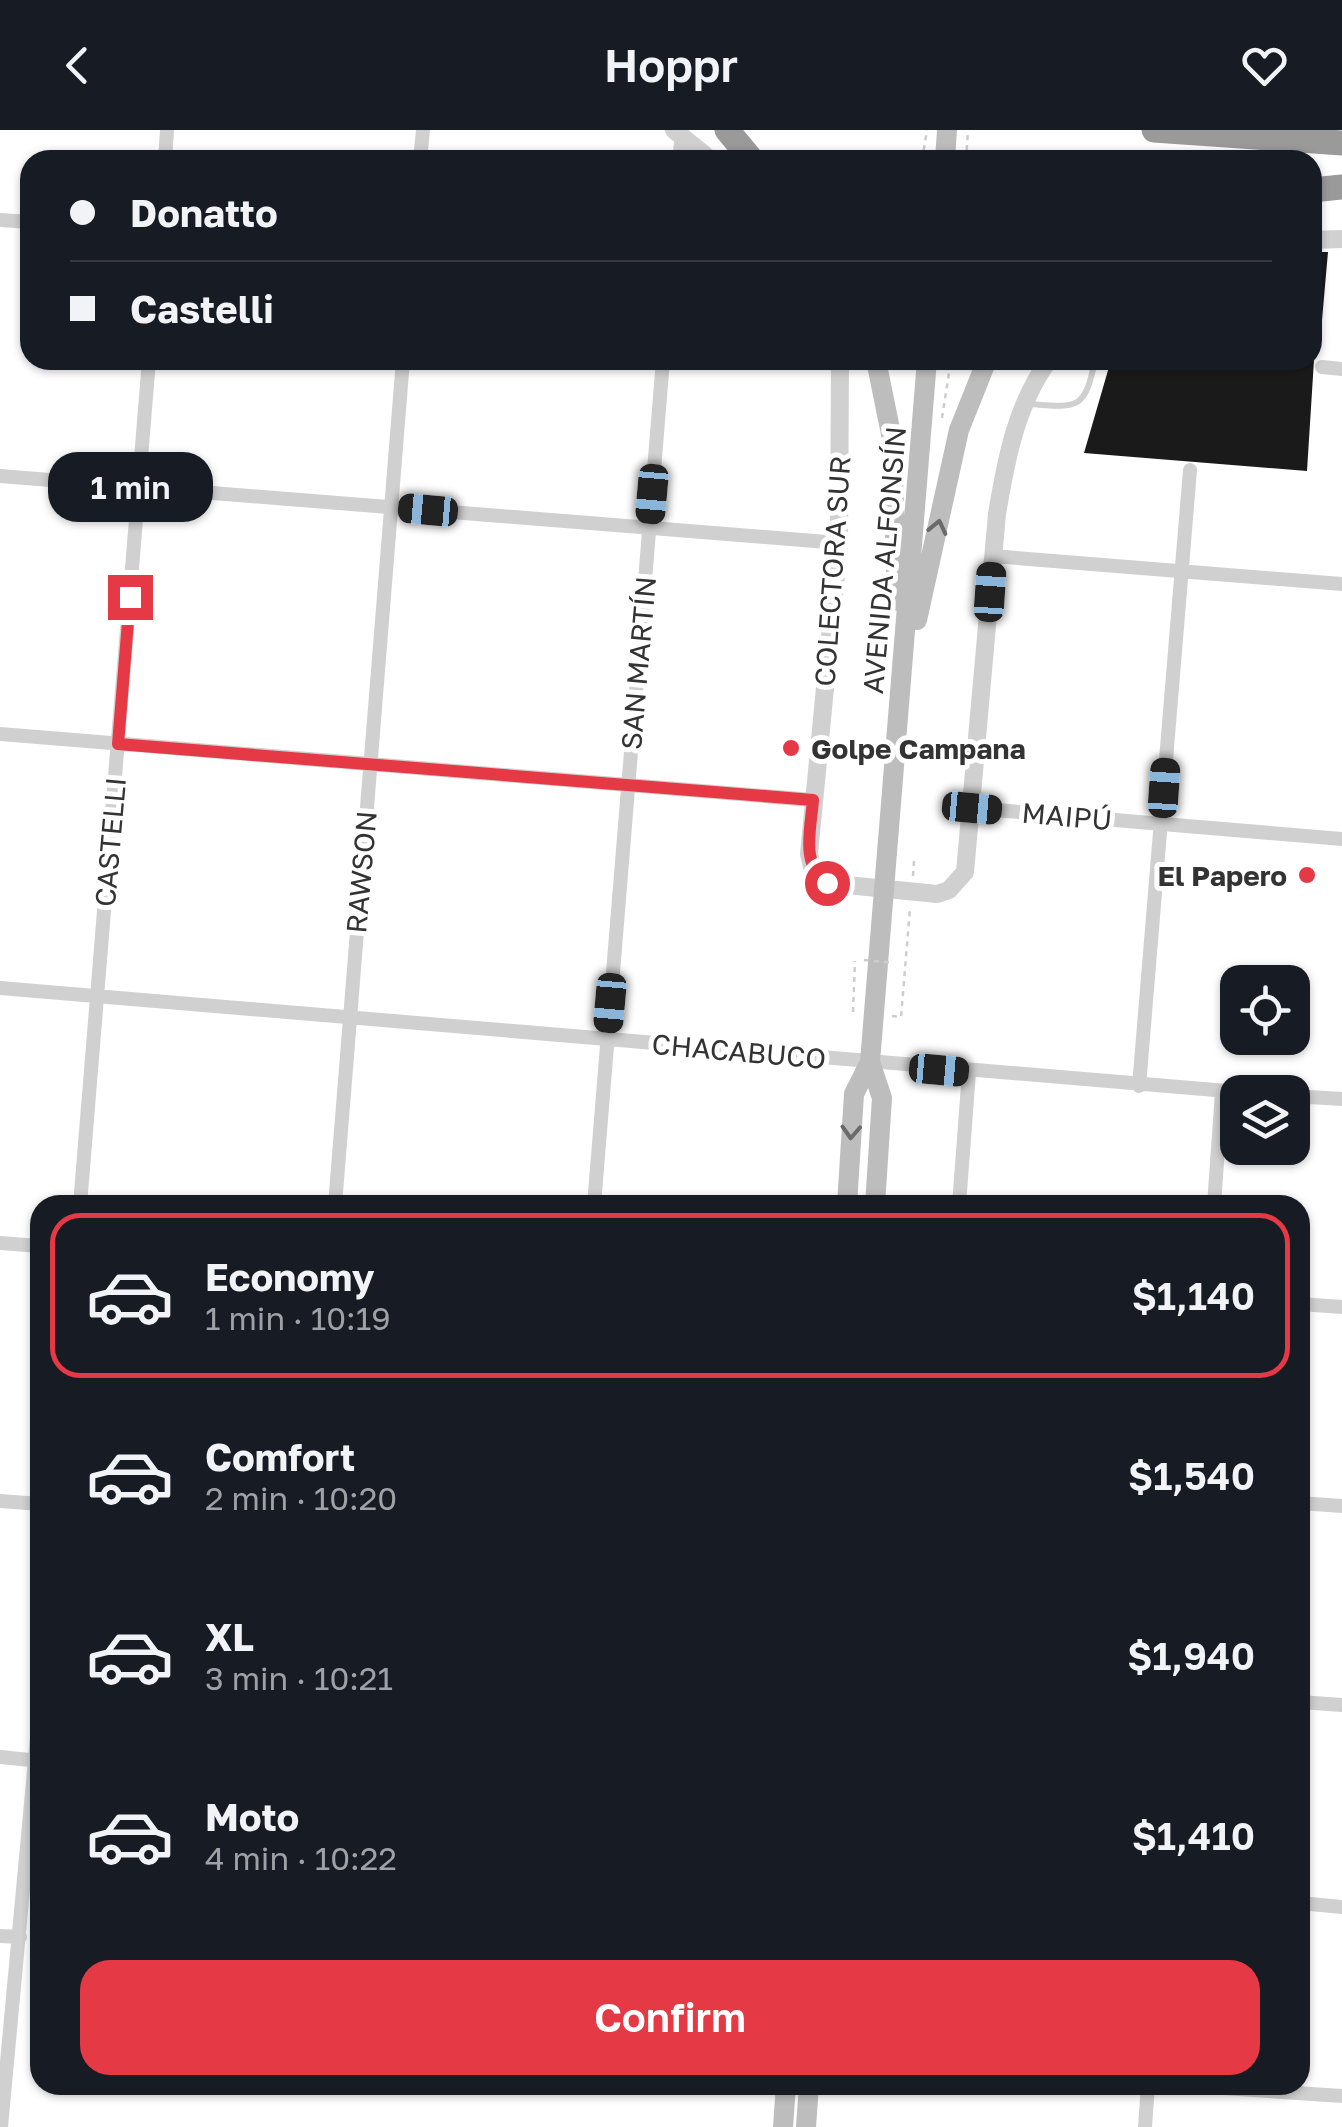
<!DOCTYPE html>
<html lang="en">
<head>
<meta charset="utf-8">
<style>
	:root { --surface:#171b24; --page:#20242c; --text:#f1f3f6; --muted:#9ea1a6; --line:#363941; --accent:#e63946 }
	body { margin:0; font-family:"Golos Text",sans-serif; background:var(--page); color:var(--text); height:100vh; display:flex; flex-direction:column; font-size:38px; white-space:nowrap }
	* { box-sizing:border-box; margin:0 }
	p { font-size:32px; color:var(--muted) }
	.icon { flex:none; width:55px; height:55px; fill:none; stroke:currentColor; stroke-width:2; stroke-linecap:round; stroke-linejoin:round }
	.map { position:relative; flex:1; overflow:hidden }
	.details { position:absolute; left:30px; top:1065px; width:1280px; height:900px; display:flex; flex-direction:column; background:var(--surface); border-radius:30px; box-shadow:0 2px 8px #0004 }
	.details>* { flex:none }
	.banner { position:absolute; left:20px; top:20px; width:1302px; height:220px; border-radius:30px; box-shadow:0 2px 8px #0004; display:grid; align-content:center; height:220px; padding:0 50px; background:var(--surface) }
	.buttons { position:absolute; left:1220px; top:835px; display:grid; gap:20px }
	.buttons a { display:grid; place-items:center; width:90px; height:90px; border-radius:20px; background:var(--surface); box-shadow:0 2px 8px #0004; font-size:50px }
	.end { position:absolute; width:45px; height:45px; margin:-22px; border:12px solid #e63946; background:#fff; box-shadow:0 0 0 5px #fff }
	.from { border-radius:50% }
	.bubble { position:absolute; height:70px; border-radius:30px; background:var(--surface); box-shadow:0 2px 8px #0004; font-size:32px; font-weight:600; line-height:70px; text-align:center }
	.car { position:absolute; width:30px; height:60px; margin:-30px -15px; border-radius:12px; box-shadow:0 0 8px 2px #0007; background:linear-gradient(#222 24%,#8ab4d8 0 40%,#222 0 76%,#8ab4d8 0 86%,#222 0) }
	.banner b { display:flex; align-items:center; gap:35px; height:95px; font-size:38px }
	.banner b+b { border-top:2px solid var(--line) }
	.banner i { width:25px; height:25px; background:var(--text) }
	ul { padding:18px 0 0; list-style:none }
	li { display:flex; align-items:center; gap:30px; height:165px; margin:0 20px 15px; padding:0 30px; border:5px solid transparent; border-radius:30px }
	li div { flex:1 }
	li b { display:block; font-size:38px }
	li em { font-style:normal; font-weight:600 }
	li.current { border-color:var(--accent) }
	li>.icon { width:90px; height:90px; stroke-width:1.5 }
	.button { display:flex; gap:20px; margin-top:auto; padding:20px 50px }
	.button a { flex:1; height:115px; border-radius:30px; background:var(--accent); color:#fff; font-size:40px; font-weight:600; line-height:115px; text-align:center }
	header { display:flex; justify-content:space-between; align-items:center; height:130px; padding:0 50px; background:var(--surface); font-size:45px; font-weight:600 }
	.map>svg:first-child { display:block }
</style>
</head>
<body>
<header><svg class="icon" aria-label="back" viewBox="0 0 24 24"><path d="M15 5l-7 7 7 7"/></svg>Hoppr<svg class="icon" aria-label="heart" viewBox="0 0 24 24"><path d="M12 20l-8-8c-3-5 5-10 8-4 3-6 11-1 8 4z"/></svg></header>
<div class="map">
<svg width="1342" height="1997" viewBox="0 0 1342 1997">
	<rect width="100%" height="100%" fill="#fff"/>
	<path fill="#1a1a1a" d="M1312 122H1328L1322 190 1312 189Z
		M1111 230H1314L1307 341 1084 323Z"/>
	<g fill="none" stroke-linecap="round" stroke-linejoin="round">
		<path stroke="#cdcdcd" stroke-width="2.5" stroke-dasharray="5 5" stroke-linecap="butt" d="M922 30 927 0
			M966 30 968 0
			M942 288 951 230
			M913 746 914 731
			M853 882 855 831
			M892 886 901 887 910 779"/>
		<path stroke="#d0d0d0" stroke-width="6" d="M1030 274C1078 278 1085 280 1095 230"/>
		<path stroke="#d0d0d0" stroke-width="14" d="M165 30 167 0
			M420 30 423 0
			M679 30 682 4
			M0 90 30 92
			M1322 237 1342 239
			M0 346 839 413
			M992 426 1342 454
			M0 604 813 670
			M972 678 1342 709
			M0 858 1239 962
			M1139 956 1190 340
			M1292 966 1342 969
			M80 1075 149 230
			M335 1075 403 230
			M594 1075 663 230
			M959 1075 969 942
			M1214 1075 1222 962
			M0 1113 40 1116
			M1300 1174 1342 1177
			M0 1371 40 1374
			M1300 1373 1342 1376
			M1300 1572 1342 1575
			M0 1627 40 1631
			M1300 1773 1342 1777
			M0 1806 20 1807
			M1178 1955 1342 1966
			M1 1997 40 1576
			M1145 1997 1148 1955"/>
		<path stroke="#d0d0d0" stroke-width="18" d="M674 0 711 30
			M1312 110 1342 109
			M840 230 839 413 809 724 812 737 827 753 937 764 949 760 965 742 997 384C1006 330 1016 275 1049 230"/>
		<path stroke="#bdbdbd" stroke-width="20" d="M945 30 947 0
			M876 230 892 309 897 471
			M917 490 959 300 987 230
			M870 932 882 968 875 1075
			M847 1075 854 964 870 932 927 230
			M783 1997 786 1955
			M806 1997 809 1955"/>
		<path stroke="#9a9a9a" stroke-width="25" d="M727 0 752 30
			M1154 0 1342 13
			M1312 60 1342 57"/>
		<path stroke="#cdcdcd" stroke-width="2.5" stroke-dasharray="5 5" stroke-linecap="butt" d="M864 830 894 833"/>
	</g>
	<defs><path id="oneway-chevron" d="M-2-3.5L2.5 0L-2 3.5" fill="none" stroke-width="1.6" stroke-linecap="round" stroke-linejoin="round" transform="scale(2.5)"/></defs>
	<g stroke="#6a6a6a">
		<use href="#oneway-chevron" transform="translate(938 397) rotate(-77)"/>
		<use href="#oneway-chevron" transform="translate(851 1002) rotate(93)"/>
	</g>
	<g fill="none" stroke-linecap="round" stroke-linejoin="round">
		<path stroke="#e63946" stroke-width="12" d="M130 467 118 614 813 670C811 698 800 735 827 753"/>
	</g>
	<g fill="#e63946" stroke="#fff" stroke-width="4">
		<circle cx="791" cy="618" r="10"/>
		<circle cx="1307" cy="745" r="10"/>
	</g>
	<g text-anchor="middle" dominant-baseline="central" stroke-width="10" stroke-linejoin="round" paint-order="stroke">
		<g font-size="28" fill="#333" stroke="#fff">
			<text transform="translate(884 430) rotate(-85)">AVENIDA ALFONSÍN</text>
			<text transform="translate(832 441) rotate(-86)">COLECTORA SUR</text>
			<text transform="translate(638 533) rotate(-85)">SAN MARTÍN</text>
			<text transform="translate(1067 686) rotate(5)">MAIPÚ</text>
			<text transform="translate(110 712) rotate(-85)">CASTELLI</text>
			<text transform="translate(361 742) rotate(-85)">RAWSON</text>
			<text transform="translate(739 921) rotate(5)">CHACABUCO</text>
		</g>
		<g font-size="28" font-weight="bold" fill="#333" stroke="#fff" text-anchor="start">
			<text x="811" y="618">Golpe Campana</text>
			<text x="1287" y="745" text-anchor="end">El Papero</text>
		</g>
	</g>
</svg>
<div class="buttons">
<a><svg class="icon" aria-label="locate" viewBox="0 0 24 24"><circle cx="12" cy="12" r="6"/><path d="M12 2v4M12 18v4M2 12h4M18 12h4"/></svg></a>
<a><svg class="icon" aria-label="layers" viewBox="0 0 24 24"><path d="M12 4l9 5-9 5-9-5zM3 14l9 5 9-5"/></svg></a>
</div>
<i class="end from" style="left:827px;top:753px"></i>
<i class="end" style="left:130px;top:467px"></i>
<div class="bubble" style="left:48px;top:322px;width:165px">1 min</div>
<i class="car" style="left:652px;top:364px;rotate:185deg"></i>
<i class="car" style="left:428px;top:380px;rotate:275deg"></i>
<i class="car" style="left:990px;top:462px;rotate:4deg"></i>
<i class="car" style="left:1164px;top:658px;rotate:4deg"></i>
<i class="car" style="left:972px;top:678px;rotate:95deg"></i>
<i class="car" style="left:610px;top:873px;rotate:185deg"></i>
<i class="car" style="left:939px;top:940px;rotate:95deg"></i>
<div class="banner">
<b><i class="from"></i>Donatto</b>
<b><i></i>Castelli</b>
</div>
<section class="details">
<ul>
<li class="current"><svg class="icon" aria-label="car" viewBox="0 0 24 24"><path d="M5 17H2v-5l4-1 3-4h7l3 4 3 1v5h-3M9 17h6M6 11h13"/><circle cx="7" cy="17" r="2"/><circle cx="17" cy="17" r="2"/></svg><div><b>Economy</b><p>1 min · 10:19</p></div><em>$1,140</em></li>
<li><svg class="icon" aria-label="car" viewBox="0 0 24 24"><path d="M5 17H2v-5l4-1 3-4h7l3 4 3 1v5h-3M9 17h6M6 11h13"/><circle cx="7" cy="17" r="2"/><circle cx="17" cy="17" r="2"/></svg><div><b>Comfort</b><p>2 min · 10:20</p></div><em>$1,540</em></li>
<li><svg class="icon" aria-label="car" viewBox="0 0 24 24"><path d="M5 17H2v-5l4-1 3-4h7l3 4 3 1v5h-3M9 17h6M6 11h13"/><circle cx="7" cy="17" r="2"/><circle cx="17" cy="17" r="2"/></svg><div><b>XL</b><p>3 min · 10:21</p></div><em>$1,940</em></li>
<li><svg class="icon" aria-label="car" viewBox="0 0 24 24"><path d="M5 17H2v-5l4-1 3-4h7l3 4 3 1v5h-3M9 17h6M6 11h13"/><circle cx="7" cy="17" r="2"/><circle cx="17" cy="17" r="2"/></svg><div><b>Moto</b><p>4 min · 10:22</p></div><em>$1,410</em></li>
</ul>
<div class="button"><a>Confirm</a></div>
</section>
</div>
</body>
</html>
